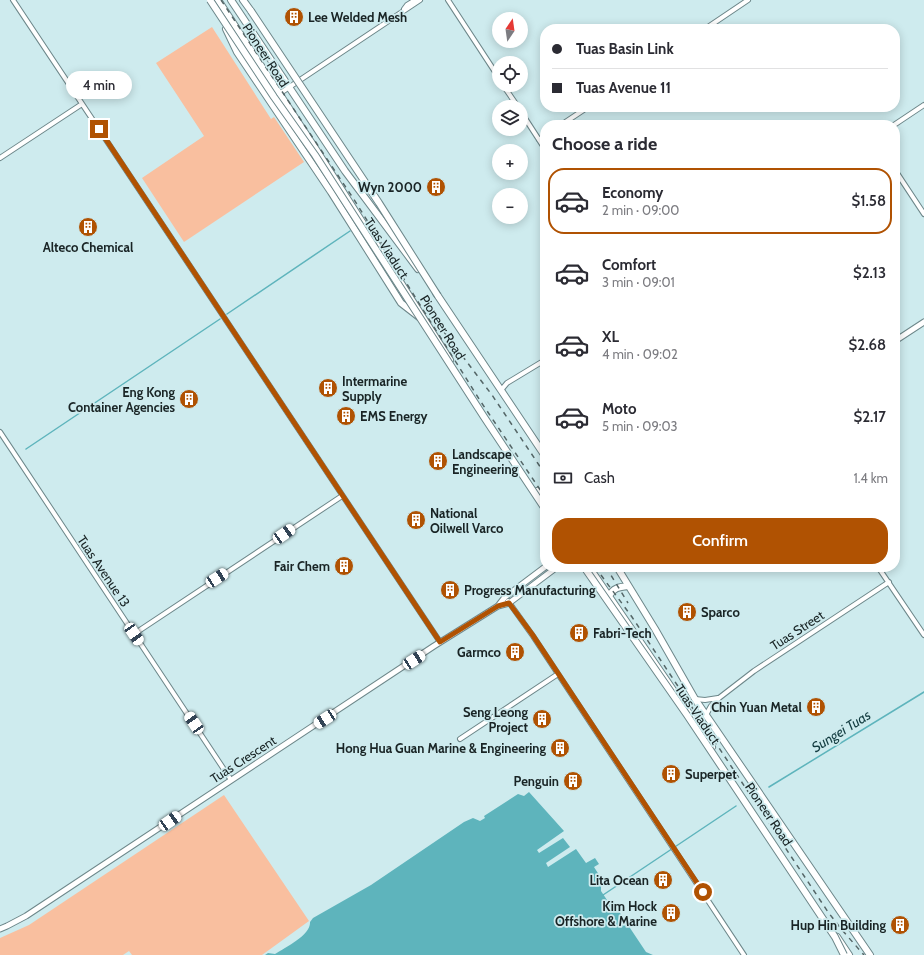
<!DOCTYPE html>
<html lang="en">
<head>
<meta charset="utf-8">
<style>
	:root { --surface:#fff; --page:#f2f2f3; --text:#2b2b33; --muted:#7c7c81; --line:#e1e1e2; --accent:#b05202 }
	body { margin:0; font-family:Cabin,sans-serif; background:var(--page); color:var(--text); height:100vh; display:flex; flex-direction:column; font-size:15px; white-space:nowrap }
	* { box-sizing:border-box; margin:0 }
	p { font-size:13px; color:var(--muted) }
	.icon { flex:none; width:22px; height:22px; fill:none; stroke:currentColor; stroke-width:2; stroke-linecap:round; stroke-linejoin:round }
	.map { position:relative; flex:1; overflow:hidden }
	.sheet { position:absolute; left:540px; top:120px; width:360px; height:452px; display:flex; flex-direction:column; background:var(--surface); border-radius:16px; box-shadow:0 2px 10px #0003 }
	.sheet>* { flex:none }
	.guide { position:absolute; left:540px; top:24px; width:360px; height:88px; border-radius:16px; box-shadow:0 2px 10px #0003; display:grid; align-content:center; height:88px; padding:0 12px; background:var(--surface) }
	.needle { width:26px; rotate:13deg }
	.buttons { position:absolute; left:492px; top:12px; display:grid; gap:8px }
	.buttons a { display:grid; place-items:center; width:36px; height:36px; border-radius:50%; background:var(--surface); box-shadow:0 2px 10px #0003; font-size:20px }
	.end { position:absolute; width:18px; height:18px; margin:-9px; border:5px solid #b05202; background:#fff; box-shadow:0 0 0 2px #fff }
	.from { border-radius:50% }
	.bubble { position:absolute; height:28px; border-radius:14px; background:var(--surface); box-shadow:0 2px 10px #0003; font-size:13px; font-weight:600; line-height:28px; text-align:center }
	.car { position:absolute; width:12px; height:24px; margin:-12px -6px; border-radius:5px; box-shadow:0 0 3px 1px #0007; background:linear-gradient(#fff 24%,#345 0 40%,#fff 0 76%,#345 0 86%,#fff 0) }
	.guide b { display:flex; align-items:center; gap:14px; height:38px; font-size:15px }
	.guide b+b { border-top:1px solid var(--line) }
	.guide i { width:10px; height:10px; background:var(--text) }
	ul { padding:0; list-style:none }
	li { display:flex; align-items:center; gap:12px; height:66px; margin:0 8px 6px; padding:0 4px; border:2px solid transparent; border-radius:16px }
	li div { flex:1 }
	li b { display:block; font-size:15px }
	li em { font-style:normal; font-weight:600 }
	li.selected { border-color:var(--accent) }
	li>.icon { width:36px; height:36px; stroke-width:1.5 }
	h2 { padding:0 12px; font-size:18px; line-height:48px }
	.pay { display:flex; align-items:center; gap:10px; height:44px; padding:0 12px; font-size:15px }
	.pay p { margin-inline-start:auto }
	.cta { display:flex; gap:8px; margin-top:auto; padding:8px 12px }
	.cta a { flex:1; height:46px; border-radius:16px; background:var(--accent); color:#fff; font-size:16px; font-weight:600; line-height:46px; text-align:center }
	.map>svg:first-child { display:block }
</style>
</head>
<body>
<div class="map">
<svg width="924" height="955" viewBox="0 0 924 955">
	<rect width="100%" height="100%" fill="#ceebee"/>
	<path fill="#f9bf9f" d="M212 27 271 119 274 117 304 162 184 242 142 178 204 136 156 63Z
		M224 795 309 921 262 955H132L129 951 123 955H0V938L29 925Z"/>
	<path fill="#5eb4bc" d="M529 792 564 831 537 850 539 853 563 838 570 847 546 863 548 867 576 849 586 863 595 858 599 864 594 867 601 878V891L607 900 612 901 646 952 653 955H265L268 953 275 954C286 947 311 935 310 922L313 918 371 885 464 822 473 818 480 821 485 818 484 816 518 794 524 796Z"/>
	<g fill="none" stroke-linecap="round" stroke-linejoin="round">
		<path stroke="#5eb4bc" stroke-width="1.5" d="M227 314 350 231
			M26 449 220 319
			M769 787 924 692
			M603 895 736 806"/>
		<g stroke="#6d878a" stroke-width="6">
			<path id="minor" d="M13 0 440 642
				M448 0 499 78
				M404 9 407 5 415 0
				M705 29 748 0
				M503 85 518 107
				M279 94 420 0
				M521 112 545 149
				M561 125 588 107
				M894 125 924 105
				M539 140 545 136
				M0 158 82 104
				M895 170 924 214
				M502 389 507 383 545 360
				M0 432 231 780
				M878 567 924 635
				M508 601 533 636 744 955
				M134 634 342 496
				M695 699 705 700 718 698
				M706 715 711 706 719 698 754 671 889 582
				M460 739 558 674"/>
		</g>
		<g stroke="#6d878a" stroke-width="7">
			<path id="tertiary" d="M895 341 924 322
				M498 606 509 603 557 567
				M0 929 7 926 26 916 434 646 498 606 505 597 545 567"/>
		</g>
		<g stroke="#6d878a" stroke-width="8">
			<path id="primary" d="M218 0 315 148 450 360
				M231 0 345 171 418 269
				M243 0 251 11
				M226 29 237 52 331 192 401 303 419 317
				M436 293 545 456
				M537 491 545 503
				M589 567 712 747
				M617 567 655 629 695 699 870 955
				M609 596C613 588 619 587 628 586
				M837 937 849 955"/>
		</g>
		<use href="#minor" stroke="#fff" stroke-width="4"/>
		<use href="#tertiary" stroke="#fff" stroke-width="5"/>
		<use href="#primary" stroke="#fff" stroke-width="6"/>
		<path stroke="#546566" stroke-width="1.5" stroke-dasharray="5 5" stroke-linecap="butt" d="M221 0 353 198 481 402 545 497
			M438 324 492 395 545 474
			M595 567 632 617 828 912 842 930 864 955
			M606 567 628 603"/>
		<g stroke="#6d878a" stroke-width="8" stroke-linecap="butt">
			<path id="primary-bridge" d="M210 0 274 97 315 155 484 417 545 509
				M251 11 379 203 438 296
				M584 567 687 715 835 937 844 955"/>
		</g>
		<use href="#primary-bridge" stroke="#fff" stroke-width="6"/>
	</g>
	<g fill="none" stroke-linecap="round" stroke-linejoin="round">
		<path stroke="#b05202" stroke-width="5" d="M99 129 440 642 498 606 509 603 532 634 703 892"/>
	</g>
	<defs>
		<g id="building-disc" transform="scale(1)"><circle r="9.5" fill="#b05202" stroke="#ceebee"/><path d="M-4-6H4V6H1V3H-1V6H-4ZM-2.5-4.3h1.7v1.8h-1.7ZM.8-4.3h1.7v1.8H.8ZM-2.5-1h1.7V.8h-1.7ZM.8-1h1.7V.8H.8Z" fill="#fff"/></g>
	</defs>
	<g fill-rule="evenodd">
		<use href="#building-disc" x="294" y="17"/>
		<use href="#building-disc" x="436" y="187"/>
		<use href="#building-disc" x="88" y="227"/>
		<use href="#building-disc" x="328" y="388"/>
		<use href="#building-disc" x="189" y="399"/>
		<use href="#building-disc" x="346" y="416"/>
		<use href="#building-disc" x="438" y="461"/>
		<use href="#building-disc" x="416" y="520"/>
		<use href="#building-disc" x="344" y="566"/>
		<use href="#building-disc" x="450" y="590"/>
		<use href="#building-disc" x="687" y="612"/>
		<use href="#building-disc" x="579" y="633"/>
		<use href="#building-disc" x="515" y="652"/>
		<use href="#building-disc" x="816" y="707"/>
		<use href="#building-disc" x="542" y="719"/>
		<use href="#building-disc" x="560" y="748"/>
		<use href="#building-disc" x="671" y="774"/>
		<use href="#building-disc" x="573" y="781"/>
		<use href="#building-disc" x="663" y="880"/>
		<use href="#building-disc" x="671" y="913"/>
		<use href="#building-disc" x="900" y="925"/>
	</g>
	<g text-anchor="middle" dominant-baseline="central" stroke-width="3.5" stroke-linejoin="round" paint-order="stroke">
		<g font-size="13" font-weight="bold" fill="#192425" stroke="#ceebee" text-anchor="end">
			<text x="308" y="17" text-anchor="start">Lee Welded Mesh</text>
			<text x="422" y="187">Wyn 2000</text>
			<text x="88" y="247" text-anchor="middle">Alteco Chemical</text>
			<text x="342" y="381" text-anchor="start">Intermarine<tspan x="342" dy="15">Supply</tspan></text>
			<text x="175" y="392">Eng Kong<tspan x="175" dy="15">Container Agencies</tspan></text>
			<text x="360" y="416" text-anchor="start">EMS Energy</text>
			<text x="452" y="454" text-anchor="start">Landscape<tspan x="452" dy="15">Engineering</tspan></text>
			<text x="430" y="513" text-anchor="start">National<tspan x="430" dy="15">Oilwell Varco</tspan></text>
			<text x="330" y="566">Fair Chem</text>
			<text x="464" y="590" text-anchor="start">Progress Manufacturing</text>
			<text x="701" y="612" text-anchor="start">Sparco</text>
			<text x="593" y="633" text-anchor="start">Fabri-Tech</text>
			<text x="501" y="652">Garmco</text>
			<text x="802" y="707">Chin Yuan Metal</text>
			<text x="528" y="712">Seng Leong<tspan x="528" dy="15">Project</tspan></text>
			<text x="546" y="748">Hong Hua Guan Marine &amp; Engineering</text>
			<text x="685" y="774" text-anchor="start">Superpet</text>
			<text x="559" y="781">Penguin</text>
			<text x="649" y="880">Lita Ocean</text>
			<text x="657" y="906">Kim Hock<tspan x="657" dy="15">Offshore &amp; Marine</tspan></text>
			<text x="886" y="925">Hup Hin Building</text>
		</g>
		<g font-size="13" fill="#192425" stroke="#ceebee">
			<text transform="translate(266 55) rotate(57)">Pioneer Road</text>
			<text transform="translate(387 248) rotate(57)">Tuas Viaduct</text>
			<text transform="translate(443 327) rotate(58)">Pioneer Road</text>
			<text transform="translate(104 571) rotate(56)">Tuas Avenue 13</text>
			<text transform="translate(797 630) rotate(-33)">Tuas Street</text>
			<text transform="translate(698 714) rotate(56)">Tuas Viaduct</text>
			<text transform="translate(243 759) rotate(-33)">Tuas Crescent</text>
			<text transform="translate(769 814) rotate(56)">Pioneer Road</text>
		</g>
		<g font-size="14" font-style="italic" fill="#133c40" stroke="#ceebee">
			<text transform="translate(841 731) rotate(-32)">Sungei Tuas</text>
		</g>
	</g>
</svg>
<div class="buttons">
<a><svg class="needle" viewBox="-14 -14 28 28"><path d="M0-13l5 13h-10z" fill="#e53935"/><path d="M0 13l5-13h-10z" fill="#7c7c81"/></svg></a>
<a><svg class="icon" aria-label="locate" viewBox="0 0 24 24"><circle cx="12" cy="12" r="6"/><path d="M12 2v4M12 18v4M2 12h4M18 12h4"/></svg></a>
<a><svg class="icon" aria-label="layers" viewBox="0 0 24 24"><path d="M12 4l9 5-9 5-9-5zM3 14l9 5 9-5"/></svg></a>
<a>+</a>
<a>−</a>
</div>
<i class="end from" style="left:703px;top:892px"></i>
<i class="end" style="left:99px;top:129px"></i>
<div class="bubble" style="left:66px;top:71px;width:66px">4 min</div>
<i class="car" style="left:284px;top:534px;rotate:56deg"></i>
<i class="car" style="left:217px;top:578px;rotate:57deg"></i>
<i class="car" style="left:134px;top:634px;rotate:146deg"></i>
<i class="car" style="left:414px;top:660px;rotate:57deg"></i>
<i class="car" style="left:325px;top:719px;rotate:237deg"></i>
<i class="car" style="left:194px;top:723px;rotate:326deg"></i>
<i class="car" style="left:170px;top:821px;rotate:56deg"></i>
<div class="guide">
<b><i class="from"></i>Tuas Basin Link</b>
<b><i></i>Tuas Avenue 11</b>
</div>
<section class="sheet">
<h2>Choose a ride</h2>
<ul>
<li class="selected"><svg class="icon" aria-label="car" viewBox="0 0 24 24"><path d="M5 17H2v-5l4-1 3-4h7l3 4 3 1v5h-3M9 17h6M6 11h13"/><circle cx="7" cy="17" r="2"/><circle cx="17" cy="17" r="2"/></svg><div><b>Economy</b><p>2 min · 09:00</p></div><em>$1.58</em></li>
<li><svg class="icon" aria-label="car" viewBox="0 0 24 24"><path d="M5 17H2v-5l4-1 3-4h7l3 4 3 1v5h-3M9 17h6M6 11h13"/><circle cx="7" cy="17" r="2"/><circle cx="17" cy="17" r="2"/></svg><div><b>Comfort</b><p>3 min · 09:01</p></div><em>$2.13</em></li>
<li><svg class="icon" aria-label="car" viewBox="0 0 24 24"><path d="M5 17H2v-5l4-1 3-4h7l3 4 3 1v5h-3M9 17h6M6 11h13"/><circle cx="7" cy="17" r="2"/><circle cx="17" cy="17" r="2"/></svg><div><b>XL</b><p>4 min · 09:02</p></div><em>$2.68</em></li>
<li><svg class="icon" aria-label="car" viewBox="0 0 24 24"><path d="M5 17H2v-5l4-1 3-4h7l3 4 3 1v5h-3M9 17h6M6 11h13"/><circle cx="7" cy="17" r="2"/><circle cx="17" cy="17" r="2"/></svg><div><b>Moto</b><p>5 min · 09:03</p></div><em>$2.17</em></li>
</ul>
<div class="pay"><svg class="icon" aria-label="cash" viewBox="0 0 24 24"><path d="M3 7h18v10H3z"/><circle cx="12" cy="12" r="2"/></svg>Cash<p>1.4 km</p></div>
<div class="cta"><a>Confirm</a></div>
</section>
</div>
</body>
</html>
